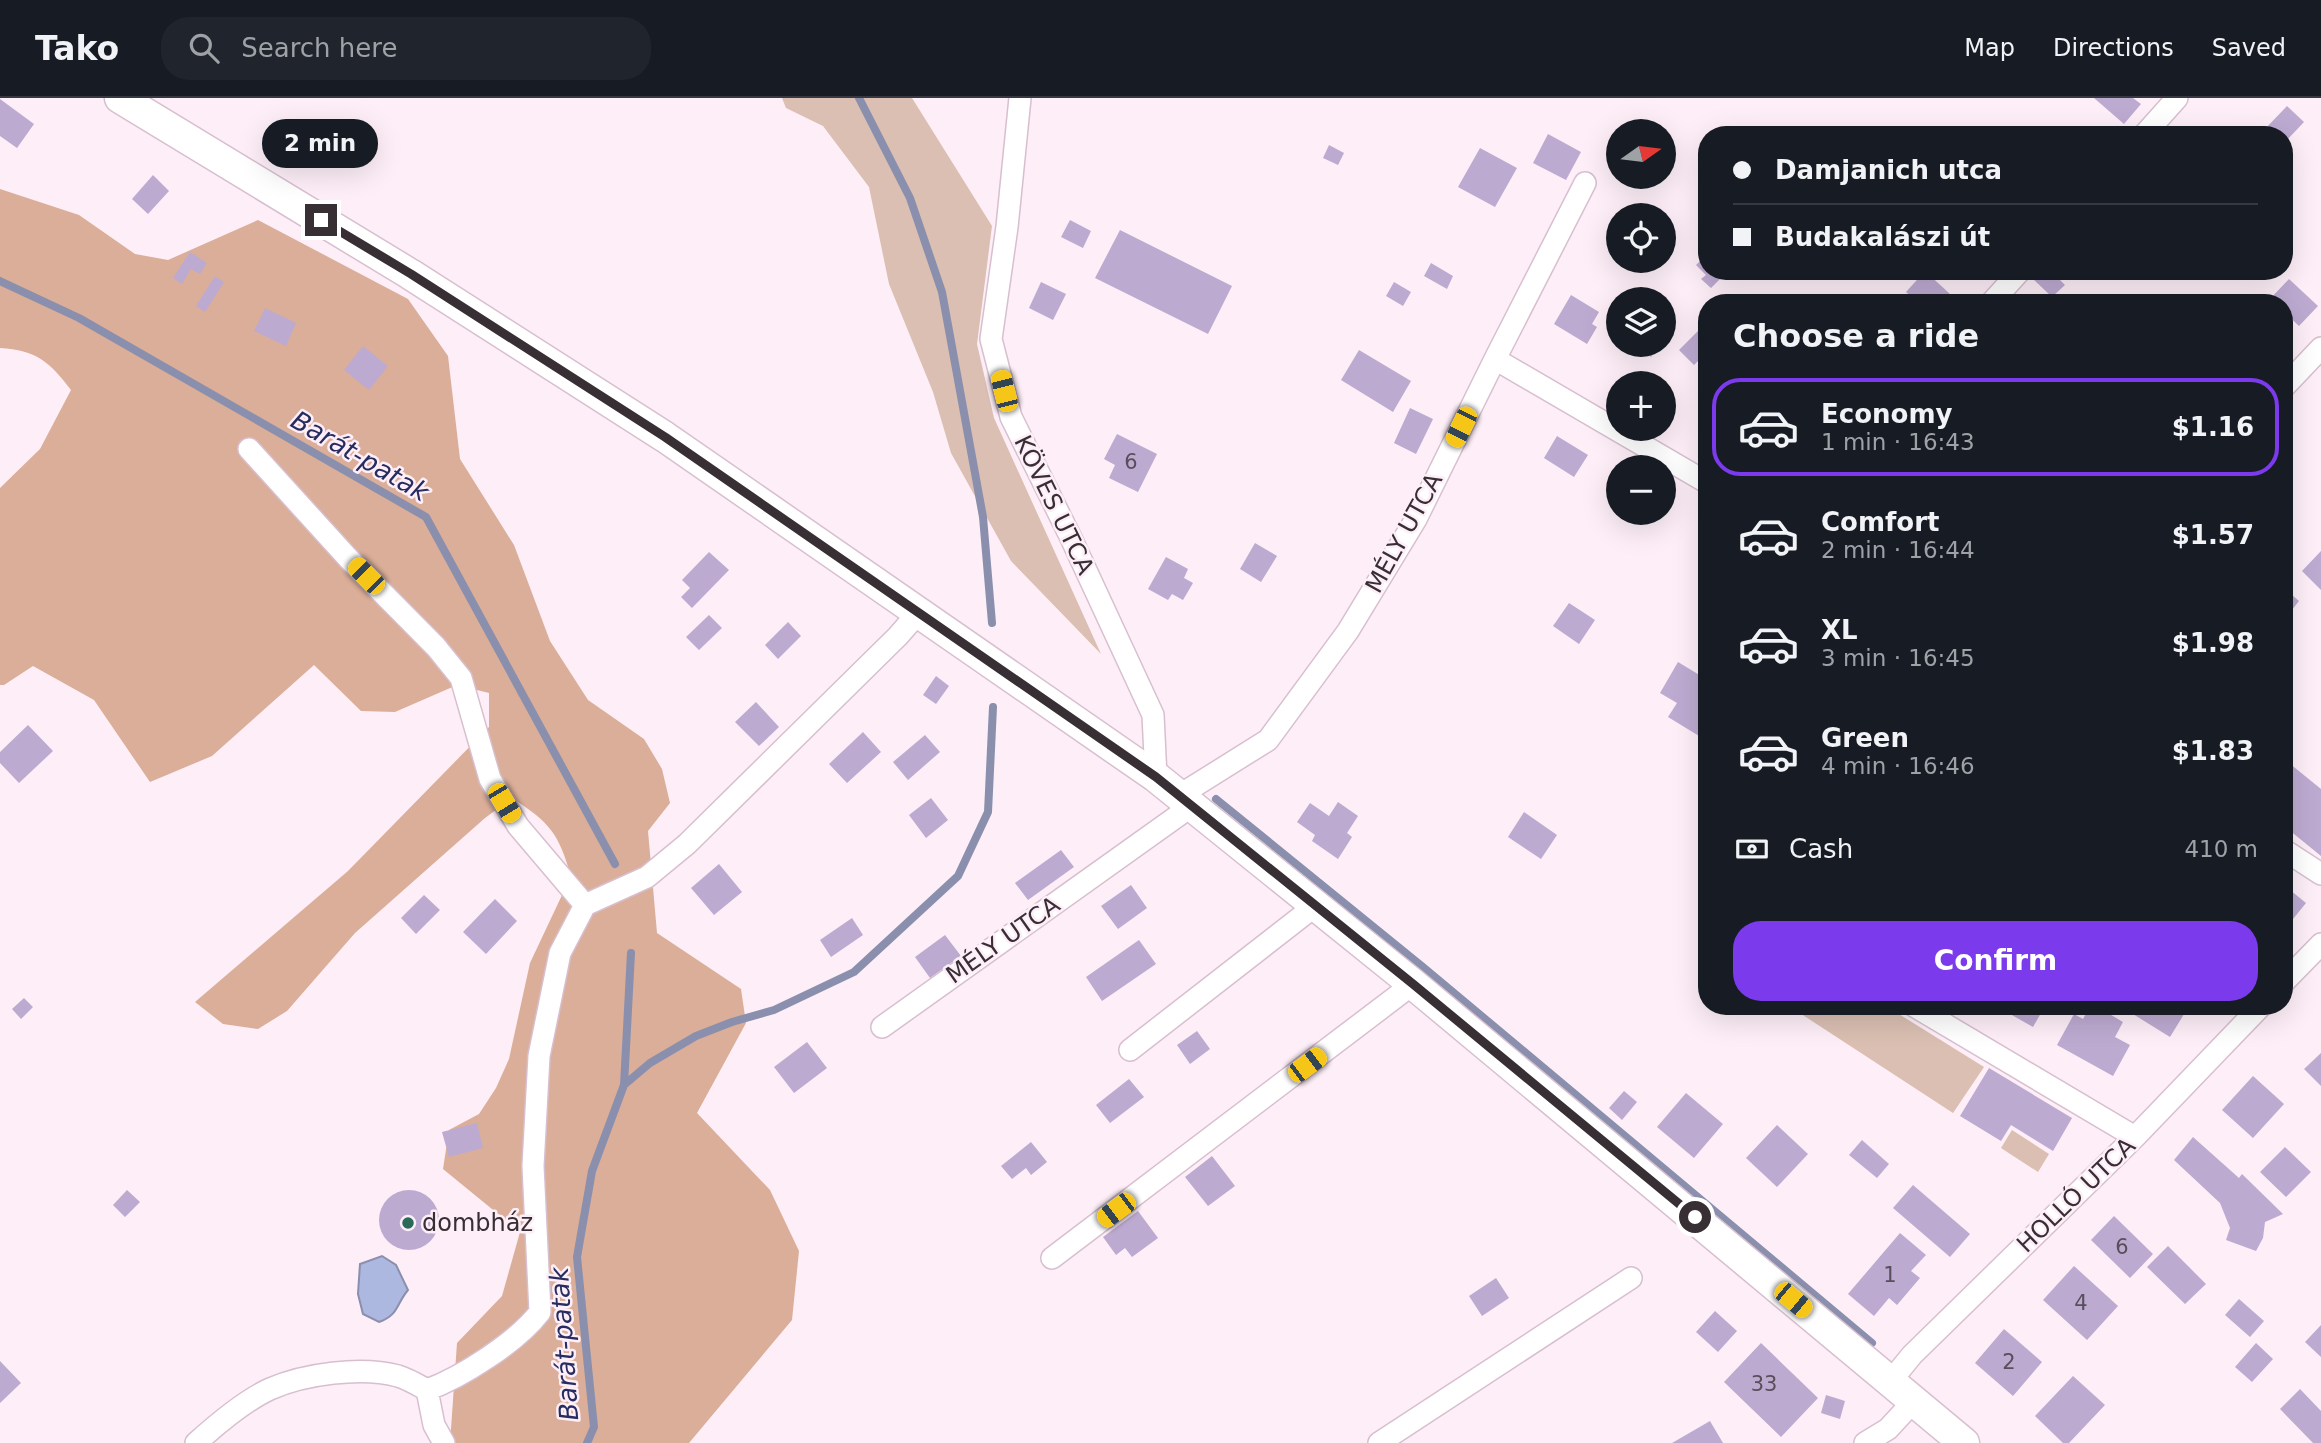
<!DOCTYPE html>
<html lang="en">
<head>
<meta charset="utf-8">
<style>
	:root { --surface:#171b24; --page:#20242c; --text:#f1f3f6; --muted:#9ea1a6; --line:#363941; --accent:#7c3aed }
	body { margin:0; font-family:"DejaVu Sans",sans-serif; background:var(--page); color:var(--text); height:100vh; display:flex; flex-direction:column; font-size:26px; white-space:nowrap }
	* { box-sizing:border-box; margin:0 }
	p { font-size:23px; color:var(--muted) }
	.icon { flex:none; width:38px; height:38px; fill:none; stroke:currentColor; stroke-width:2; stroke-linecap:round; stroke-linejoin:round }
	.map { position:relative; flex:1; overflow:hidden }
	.side { position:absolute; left:1698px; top:196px; width:595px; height:721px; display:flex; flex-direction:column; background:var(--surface); border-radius:28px; box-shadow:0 7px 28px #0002 }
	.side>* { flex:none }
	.banner { position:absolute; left:1698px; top:28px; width:595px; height:154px; border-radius:28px; box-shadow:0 7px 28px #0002; display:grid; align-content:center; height:154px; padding:0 35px; background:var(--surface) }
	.needle { width:46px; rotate:76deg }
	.buttons { position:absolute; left:1606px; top:21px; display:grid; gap:14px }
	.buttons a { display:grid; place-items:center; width:70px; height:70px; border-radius:50%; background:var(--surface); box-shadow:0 7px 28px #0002; font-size:35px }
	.end { position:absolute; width:32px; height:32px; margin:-16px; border:9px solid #382f34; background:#fff; box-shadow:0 0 0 4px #fff }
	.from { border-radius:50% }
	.bubble { position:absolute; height:49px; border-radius:24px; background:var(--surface); box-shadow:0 7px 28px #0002; font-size:23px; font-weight:700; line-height:49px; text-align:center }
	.car { position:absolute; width:21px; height:42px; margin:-21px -10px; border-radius:9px; box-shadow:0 0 5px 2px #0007; background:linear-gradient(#f5c518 24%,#345 0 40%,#f5c518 0 76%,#345 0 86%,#f5c518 0) }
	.banner b { display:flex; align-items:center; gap:24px; height:66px; font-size:26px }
	.banner b+b { border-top:2px solid var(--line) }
	.banner i { width:18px; height:18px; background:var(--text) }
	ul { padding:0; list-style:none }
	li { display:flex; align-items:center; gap:21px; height:98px; margin:0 14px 10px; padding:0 21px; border:4px solid transparent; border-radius:28px }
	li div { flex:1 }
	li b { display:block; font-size:26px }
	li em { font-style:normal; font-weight:700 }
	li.selected { border-color:var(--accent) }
	li>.icon { width:63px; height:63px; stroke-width:1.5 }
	h2 { padding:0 35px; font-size:32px; line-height:84px }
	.pay { display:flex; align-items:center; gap:18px; height:77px; padding:0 35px; font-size:26px }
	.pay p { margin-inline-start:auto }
	.action { display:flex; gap:14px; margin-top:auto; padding:14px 35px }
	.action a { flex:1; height:80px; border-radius:28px; background:var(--accent); color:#fff; font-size:28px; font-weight:700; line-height:80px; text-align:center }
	header { display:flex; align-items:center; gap:42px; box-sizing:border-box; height:98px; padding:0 35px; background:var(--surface); border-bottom:2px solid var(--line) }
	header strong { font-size:33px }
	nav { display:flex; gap:38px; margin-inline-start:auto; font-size:24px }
	.search { width:490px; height:63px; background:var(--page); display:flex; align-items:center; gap:18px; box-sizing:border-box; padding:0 24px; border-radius:28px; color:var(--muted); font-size:26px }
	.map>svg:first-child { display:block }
</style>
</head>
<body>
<header>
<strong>Tako</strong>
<div class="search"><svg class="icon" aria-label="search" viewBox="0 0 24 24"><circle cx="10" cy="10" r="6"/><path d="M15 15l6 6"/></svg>Search here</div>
<nav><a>Map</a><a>Directions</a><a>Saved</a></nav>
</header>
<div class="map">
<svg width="2321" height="1345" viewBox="0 0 2321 1345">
	<rect width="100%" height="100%" fill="#fdeef7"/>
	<path fill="#dabfb2" d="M782 0H912L992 128 977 246 994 320 1101 556 1011 463 951 355 933 294 889 186 869 89 823 28 786 10Z
		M1789 908H1886L1984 969 1953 1015Z
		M2012 1032 2049 1056 2038 1074 2001 1050Z"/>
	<path fill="#daae98" d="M0 91 79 117 135 156 168 162 258 122 408 201 448 258 460 361 514 447 550 543 588 602 644 641 662 671 670 705 648 733 657 835 741 891 746 925 697 1015 770 1092 799 1153 792 1222 689 1345H450L457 1245 502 1198 520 1134 443 1071 449 1032 479 1016 496 990 509 961 530 865 571 778C558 734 550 725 512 700L485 720 355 835 287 913 258 931 223 926 195 904 348 773 489 629V595L457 587 395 614 361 613 314 567 212 658 150 684 94 602 33 568 4 587H0V390L40 351 71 292C50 264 36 252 0 250Z"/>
	<path fill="#adb8e1" stroke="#8a8fad" stroke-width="2" d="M382 1158 396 1167 408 1192C396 1206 399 1217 379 1224L363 1216 358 1196 360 1166Z"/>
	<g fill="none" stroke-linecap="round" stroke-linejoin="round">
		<path stroke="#8a8fad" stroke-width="8" d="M859 0 910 100 942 194 983 419 992 525
			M0 183 79 220 426 419 615 766
			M1216 701 1423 869 1872 1245
			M624 987 650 965 696 938 732 924 774 912 854 874 958 778 988 714 993 609
			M587 1345 594 1329 577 1159 592 1073 624 987 631 855"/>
	</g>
	<path fill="#bdaad1" d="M2094 0H2133L2141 6 2124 26Z
		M0 1 34 26 17 50 0 38Z
		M2287 8 2304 24 2284 45V37H2270L2264 32Z
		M1548 36 1581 54 1566 82 1533 65Z
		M1329 47 1344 55 1338 67 1323 60Z
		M1480 50 1517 70 1495 109 1458 89Z
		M153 77 169 93 148 116 132 101Z
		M1070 122 1091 133 1083 150 1061 139Z
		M1120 132 1232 188 1208 236 1095 180Z
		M190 154 207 165 200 176 191 171 182 186 173 180Z
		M1706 157V173H1723L1725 176 1711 190 1701 181 1706 177 1696 167Z
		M1431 165 1453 178 1447 191 1424 178Z
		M1925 173 1950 196 1943 205H1919L1906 194Z
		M2040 173H2051L2065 187 2052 199 2033 181Z
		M215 178 224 184 205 214 196 208Z
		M2289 181 2318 208 2299 228 2284 214V205H2274L2270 201Z
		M1041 184 1066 196 1053 222 1029 210Z
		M1394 184 1411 194 1403 208 1386 198Z
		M1571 197 1599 214 1592 226 1597 229 1587 246 1554 226Z
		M265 210 296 225 286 248 254 233Z
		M1698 233 1706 241V255L1694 267 1679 252Z
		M1634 247H1660L1651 259Z
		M363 248 388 268 369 292 344 272Z
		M1359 252 1411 283 1393 314 1341 282Z
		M1410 310 1433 321 1416 356 1394 345Z
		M1117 336 1157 356 1138 394 1109 380 1115 367 1104 361Z
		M1557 338 1588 357 1574 379 1544 360Z
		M1255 445 1277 458 1261 484 1240 471Z
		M2321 453V492L2302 473Z
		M709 454 729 472 692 510 681 499 690 490 682 482Z
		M1166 459 1188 471 1184 480 1193 485 1183 502 1172 496 1168 502 1148 491Z
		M2284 490 2299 503 2284 522Z
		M1569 505 1595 522 1579 546 1553 528Z
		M709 517 722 530 699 552 686 539Z
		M788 524 801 538 778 561 765 547Z
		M1678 564 1706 581V638L1704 641 1668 619 1677 605 1660 595Z
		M936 578 949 588 936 606 923 597Z
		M756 604 779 629 759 648 735 624Z
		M28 627 53 653 19 685 0 665V654Z
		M863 634 881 654 847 685 829 666Z
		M925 637 940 654 908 682 893 664Z
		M2289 665 2321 691V758L2284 728V672Z
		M931 700 948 722 926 740 909 717Z
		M1338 704 1358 718 1347 735 1352 739 1338 761 1312 743 1315 737 1297 724 1310 705 1329 718Z
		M1524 714 1557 737 1541 761 1508 739Z
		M1061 752 1074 769 1028 802 1015 785Z
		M719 766 742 794 714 817 691 790Z
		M1131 787 1147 810 1118 831 1101 808Z
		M2284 787 2306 805 2289 826 2284 821Z
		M424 797 440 812 416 836 401 820Z
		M495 801 517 823 486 856 463 834Z
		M852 820 863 837 831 859 820 842Z
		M945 837 961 858 930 880 915 859Z
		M1139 842 1156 866 1102 903 1086 879Z
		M24 900 33 909 21 921 12 911Z
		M1996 908H2045L2033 929Z
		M2090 908H2096L2123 924 2115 939 2130 947 2113 978 2057 947 2074 916 2083 921Z
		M2120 908H2189L2170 939Z
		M1197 933 1210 951 1190 966 1177 947Z
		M807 944 827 970 794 995 774 969Z
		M2321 955V988L2304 971Z
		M1989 970 2072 1020 2053 1053 2011 1027 2001 1043 1960 1018Z
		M2253 978 2284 1006 2253 1040 2222 1012Z
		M1129 981 1144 999 1110 1025 1096 1007Z
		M1624 993 1637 1004 1622 1022 1609 1010Z
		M1686 995 1723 1026 1694 1060 1657 1029Z
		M477 1025 483 1050 449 1059 442 1034Z
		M1777 1027 1808 1056 1777 1089 1746 1060Z
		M2193 1039 2239 1080 2242 1076 2283 1116 2265 1124 2263 1140 2256 1153 2226 1142 2230 1130 2220 1105 2174 1062Z
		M1862 1042 1889 1066 1877 1080 1849 1057Z
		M1031 1044 1047 1064 1031 1077 1026 1070 1012 1081 1001 1068Z
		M2285 1049 2311 1074 2286 1099 2260 1074Z
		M1212 1058 1235 1088 1208 1108 1185 1079Z
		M1913 1087 1970 1136 1950 1159 1893 1110Z
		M379 1122a30 30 0 1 1 60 0a30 30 0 1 1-60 0Z
		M127 1092 140 1104 125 1119 113 1107Z
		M1138 1113 1158 1140 1132 1159 1125 1150 1116 1157 1103 1139Z
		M2114 1118 2153 1156 2130 1180 2091 1142Z
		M1900 1135 1926 1157 1911 1173 1920 1180 1897 1207 1889 1200 1874 1218 1848 1196Z
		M2168 1148 2206 1186 2185 1206 2147 1169Z
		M2074 1168 2118 1208 2087 1242 2043 1202Z
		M1496 1180 1509 1200 1482 1218 1469 1198Z
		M2239 1201 2264 1223 2250 1239 2225 1217Z
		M1715 1213 1737 1233 1718 1254 1696 1234Z
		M2321 1227V1259L2305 1244Z
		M2004 1231 2042 1264 2013 1298 1975 1265Z
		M1761 1245 1818 1300 1781 1339 1724 1284Z
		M2256 1245 2273 1261 2252 1284 2235 1269Z
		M0 1263 21 1285 0 1305Z
		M2073 1278 2105 1307 2069 1345H2063L2035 1318Z
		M2300 1291 2321 1313V1345H2313L2280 1311Z
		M1826 1297 1845 1303 1840 1321 1821 1315Z
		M1710 1323 1723 1345H1672Z"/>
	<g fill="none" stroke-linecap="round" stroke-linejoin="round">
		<g stroke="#d8bfcf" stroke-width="24">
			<path id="street" d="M1020 0 1007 129 991 241 1011 319 1071 440 1153 617 1156 679
				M2144 37 2177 0
				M1991 205 2020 173
				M1495 261 1706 384
				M2284 289 2321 250
				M249 351 348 460 436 549 461 580 490 681 518 728 585 807
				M1180 697 1268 642 1348 533 1416 421 1495 261 1585 85
				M2284 752 2321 776
				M585 807 647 779 687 746 898 538 919 514
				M2284 884 2321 846
				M1914 908 2135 1039
				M882 929 1193 707
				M1130 952 1315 808
				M1052 1160 1413 886
				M1890 1284 1912 1257 2135 1039 2261 908
				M427 1292C462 1279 517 1244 540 1214L533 1068 539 958 560 855 585 807
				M427 1292 434 1327 444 1345
				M196 1345C216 1327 246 1302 270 1291 304 1276 361 1268 398 1278 408 1281 418 1287 427 1292
				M1379 1345 1631 1180
				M1865 1345 1888 1331 1913 1304"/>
		</g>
		<g stroke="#d8bfcf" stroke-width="33">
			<path id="secondary" d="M120 0 410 176 665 339 1156 679 1413 886 1964 1345"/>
		</g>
		<use href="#street" stroke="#fff" stroke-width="21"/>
		<use href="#secondary" stroke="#fff" stroke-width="30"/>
	</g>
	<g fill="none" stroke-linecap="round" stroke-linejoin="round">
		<path stroke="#382f34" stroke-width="9" d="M321 122 411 176 665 339 1156 679 1413 886 1695 1119"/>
	</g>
	<circle fill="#2a6a59" stroke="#fdeef7" stroke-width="2.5" cx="408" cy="1125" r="7"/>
	<g text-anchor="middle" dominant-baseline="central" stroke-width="5" stroke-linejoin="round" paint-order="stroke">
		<g font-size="21" fill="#594e5b">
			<text x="1131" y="364">6</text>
			<text x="2122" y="1149">6</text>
			<text x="1890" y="1177">1</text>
			<text x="2081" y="1205">4</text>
			<text x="2009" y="1264">2</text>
			<text x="1764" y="1286">33</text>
		</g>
		<g font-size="24" fill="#382f34" stroke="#fdeef7">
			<text transform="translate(1054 407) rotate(64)">KÖVES UTCA</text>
			<text transform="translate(1404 435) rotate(-61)">MÉLY UTCA</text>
			<text transform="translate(1003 842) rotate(-35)">MÉLY UTCA</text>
			<text transform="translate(2076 1097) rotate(-44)">HOLLÓ UTCA</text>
		</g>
		<g font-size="24" fill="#382f34" stroke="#fdeef7" text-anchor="start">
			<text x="422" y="1125">dombház</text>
		</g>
		<g font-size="26" font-style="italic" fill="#252c5f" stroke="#fdeef7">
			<text transform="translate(360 358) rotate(30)">Barát-patak</text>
			<text transform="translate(564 1246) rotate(-94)">Barát-patak</text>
		</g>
	</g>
</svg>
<div class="buttons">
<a><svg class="needle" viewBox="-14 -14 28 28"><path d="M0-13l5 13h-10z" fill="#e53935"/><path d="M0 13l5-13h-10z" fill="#9ea1a6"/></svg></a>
<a><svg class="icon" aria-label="locate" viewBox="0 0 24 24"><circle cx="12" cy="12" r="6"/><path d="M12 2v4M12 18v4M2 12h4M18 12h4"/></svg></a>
<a><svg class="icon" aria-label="layers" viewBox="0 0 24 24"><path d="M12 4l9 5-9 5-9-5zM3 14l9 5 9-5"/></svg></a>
<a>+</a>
<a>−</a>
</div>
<i class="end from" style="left:1695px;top:1119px"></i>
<i class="end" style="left:321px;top:122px"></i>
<div class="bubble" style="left:262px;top:21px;width:116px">2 min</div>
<i class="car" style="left:1004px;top:293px;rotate:346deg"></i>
<i class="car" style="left:1461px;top:329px;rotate:206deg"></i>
<i class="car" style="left:366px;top:478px;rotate:315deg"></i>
<i class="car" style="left:504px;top:705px;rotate:149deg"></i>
<i class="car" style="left:1307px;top:967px;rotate:53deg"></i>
<i class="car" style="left:1116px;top:1112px;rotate:233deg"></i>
<i class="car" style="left:1793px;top:1202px;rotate:130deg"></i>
<div class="banner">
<b><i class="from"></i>Damjanich utca</b>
<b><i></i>Budakalászi út</b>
</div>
<section class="side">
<h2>Choose a ride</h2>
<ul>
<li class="selected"><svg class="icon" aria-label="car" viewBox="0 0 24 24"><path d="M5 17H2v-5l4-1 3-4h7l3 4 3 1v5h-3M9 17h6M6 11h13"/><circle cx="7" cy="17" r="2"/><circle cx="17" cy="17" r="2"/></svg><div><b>Economy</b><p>1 min · 16:43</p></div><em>$1.16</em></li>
<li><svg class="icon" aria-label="car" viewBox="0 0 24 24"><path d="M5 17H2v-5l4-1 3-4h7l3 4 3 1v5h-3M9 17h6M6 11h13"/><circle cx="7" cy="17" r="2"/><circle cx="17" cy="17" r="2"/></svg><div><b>Comfort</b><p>2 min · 16:44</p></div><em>$1.57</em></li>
<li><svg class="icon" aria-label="car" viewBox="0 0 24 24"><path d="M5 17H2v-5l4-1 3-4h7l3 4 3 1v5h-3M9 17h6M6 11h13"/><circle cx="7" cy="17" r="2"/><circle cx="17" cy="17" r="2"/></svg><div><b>XL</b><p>3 min · 16:45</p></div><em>$1.98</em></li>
<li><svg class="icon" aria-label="car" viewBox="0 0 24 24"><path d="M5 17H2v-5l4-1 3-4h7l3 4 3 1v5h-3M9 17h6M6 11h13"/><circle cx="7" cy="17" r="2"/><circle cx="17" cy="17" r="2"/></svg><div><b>Green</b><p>4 min · 16:46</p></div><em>$1.83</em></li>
</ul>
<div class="pay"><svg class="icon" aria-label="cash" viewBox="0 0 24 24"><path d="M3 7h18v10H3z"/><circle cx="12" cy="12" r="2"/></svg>Cash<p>410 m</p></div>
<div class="action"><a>Confirm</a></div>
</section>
</div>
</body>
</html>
